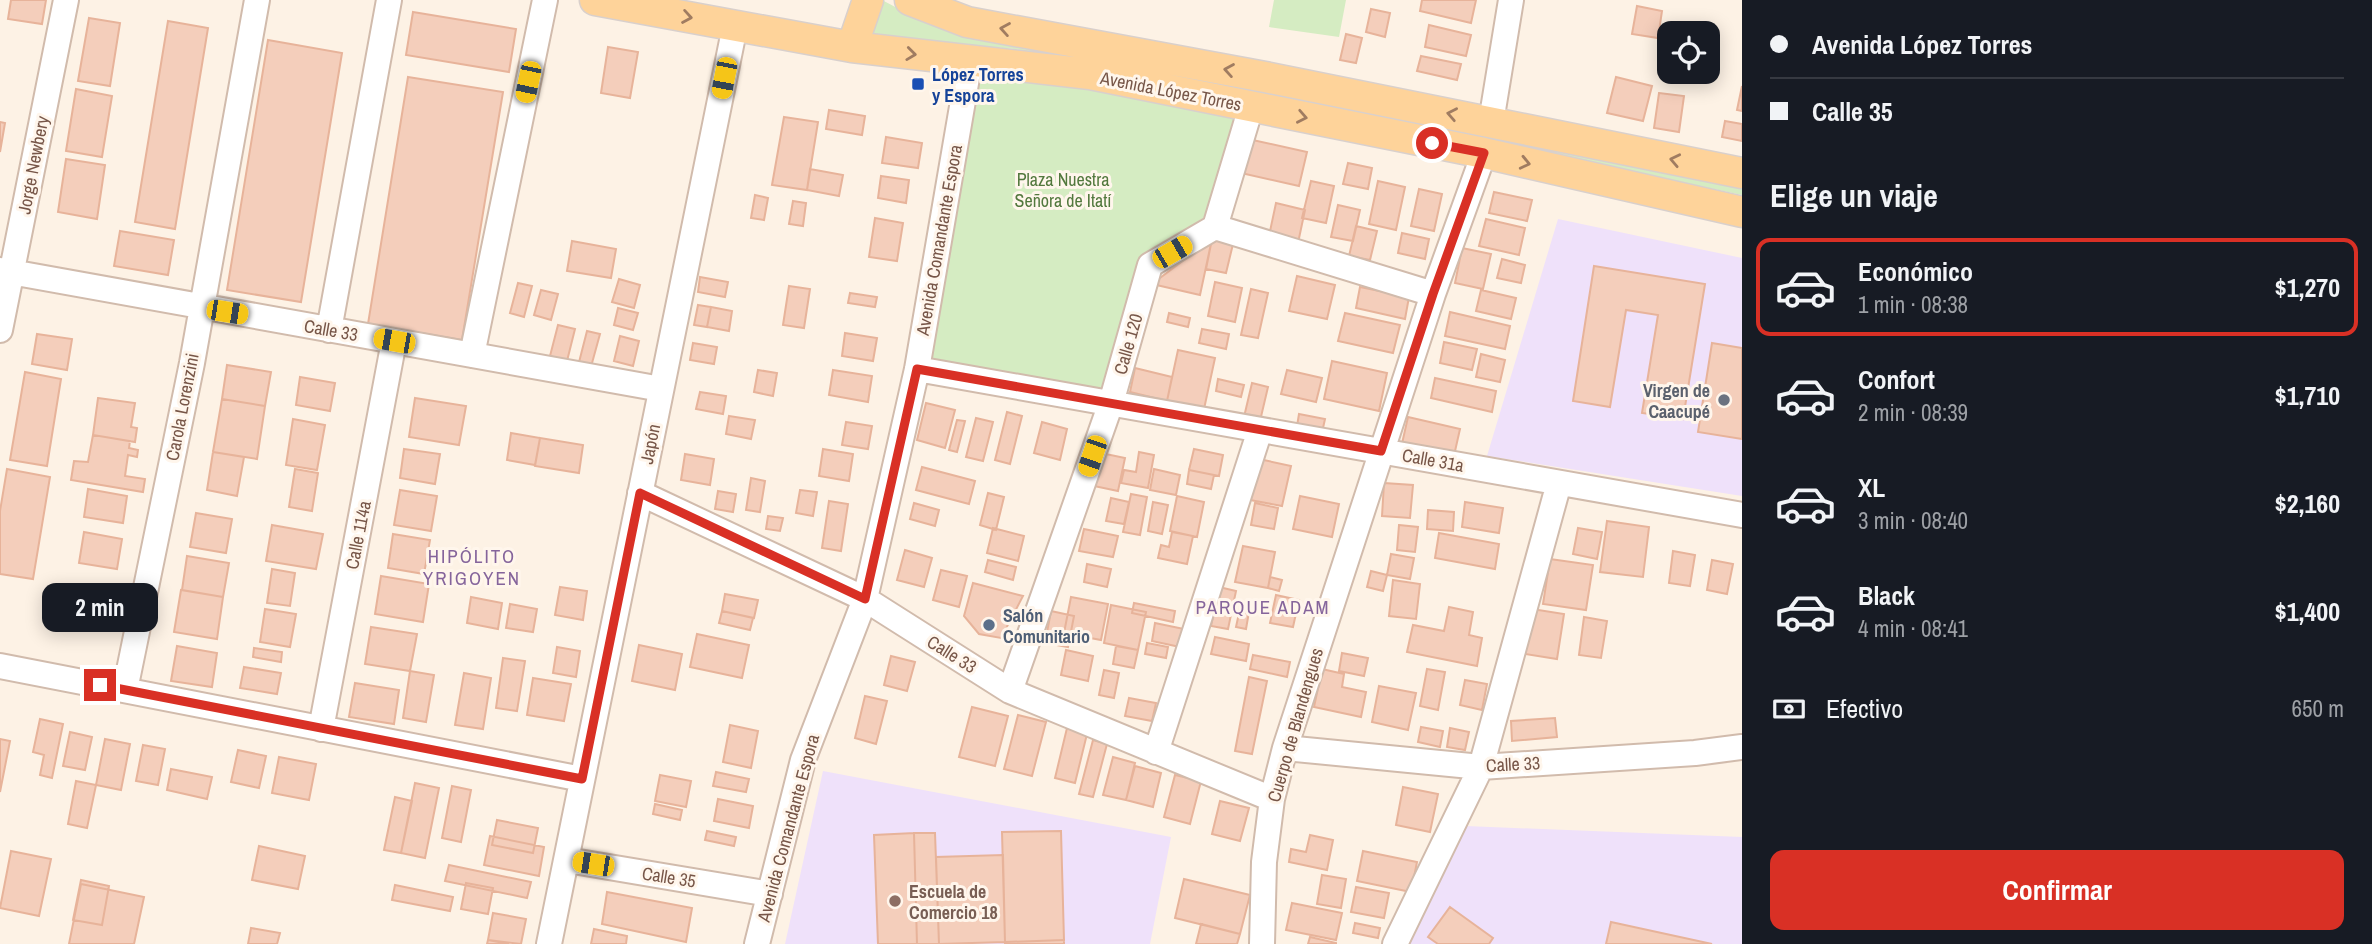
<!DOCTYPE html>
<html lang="es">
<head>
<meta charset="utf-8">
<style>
	:root { --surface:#171b24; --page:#242831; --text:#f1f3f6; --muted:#9ea1a6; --line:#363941; --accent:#d93025 }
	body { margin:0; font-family:"Archivo Narrow",sans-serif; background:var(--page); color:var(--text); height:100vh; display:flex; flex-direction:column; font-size:26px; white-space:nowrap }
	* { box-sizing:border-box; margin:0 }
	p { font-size:23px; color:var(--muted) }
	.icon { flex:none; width:38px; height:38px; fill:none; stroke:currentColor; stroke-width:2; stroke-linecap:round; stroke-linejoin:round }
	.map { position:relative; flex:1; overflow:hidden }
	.sheet { display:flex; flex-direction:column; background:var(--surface); width:630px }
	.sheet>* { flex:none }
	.hud { display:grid; align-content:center; height:154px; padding:0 28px; background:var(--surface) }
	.fabs { position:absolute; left:1657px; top:21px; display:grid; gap:14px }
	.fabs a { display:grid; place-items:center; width:63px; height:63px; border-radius:14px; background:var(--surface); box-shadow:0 4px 18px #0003; font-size:35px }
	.end { position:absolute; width:32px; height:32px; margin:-16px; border:9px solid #d93025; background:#fff; box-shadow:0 0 0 4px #fff }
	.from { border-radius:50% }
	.bubble { position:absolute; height:49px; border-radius:14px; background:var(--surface); box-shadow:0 4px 18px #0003; font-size:23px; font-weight:700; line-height:49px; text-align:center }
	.car { position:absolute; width:21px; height:42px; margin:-21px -10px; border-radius:9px; box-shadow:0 0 5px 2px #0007; background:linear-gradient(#f5c518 24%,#345 0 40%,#f5c518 0 76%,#345 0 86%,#f5c518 0) }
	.hud b { display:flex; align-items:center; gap:24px; height:66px; font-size:26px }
	.hud b+b { border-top:2px solid var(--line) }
	.hud i { width:18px; height:18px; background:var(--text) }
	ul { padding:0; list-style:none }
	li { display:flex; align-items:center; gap:21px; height:98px; margin:0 14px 10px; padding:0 14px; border:4px solid transparent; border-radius:14px }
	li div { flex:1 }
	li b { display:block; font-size:26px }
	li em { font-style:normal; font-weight:700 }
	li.current { border-color:var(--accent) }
	li>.icon { width:63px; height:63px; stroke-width:1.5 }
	h2 { padding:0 28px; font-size:32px; line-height:84px }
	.pay { display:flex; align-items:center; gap:18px; height:77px; padding:0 28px; font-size:26px }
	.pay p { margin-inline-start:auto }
	.cta { display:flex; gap:14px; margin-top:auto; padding:14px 28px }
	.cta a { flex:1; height:80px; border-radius:14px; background:var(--accent); color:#fff; font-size:28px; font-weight:700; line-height:80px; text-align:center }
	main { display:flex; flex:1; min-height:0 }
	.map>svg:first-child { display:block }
</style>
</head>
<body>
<main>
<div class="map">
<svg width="1742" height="944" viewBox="0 0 1742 944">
	<rect width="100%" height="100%" fill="#fdf2e5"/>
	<path fill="#efe1fa" d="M1558 219 1742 258V496L1487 456Z
		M823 771 1171 837 1150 944H785Z
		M1466 826 1742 837V944H1408Z"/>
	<path fill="#d5ecc2" d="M882 0 918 19 947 27 1742 185V195L1463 136 1095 62 1015 49 979 46 940 48 860 43Z
		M1274 0H1346L1339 37 1269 27Z
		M977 71 1240 109 1215 210 1144 257 1104 396 926 364Z"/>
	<path fill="#f4cebb" stroke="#e7b39a" stroke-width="2" d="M11 0H46L42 24 8 19Z
		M1422 0H1476L1471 23 1420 11Z
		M1637 6 1662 11 1658 38 1632 34Z
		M1371 9 1390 13 1385 37 1366 32Z
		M413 12 516 29 509 72 406 55Z
		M89 18 120 23 110 86 78 81Z
		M168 21 208 28 175 229 135 222Z
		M1429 25 1471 35 1466 56 1425 47Z
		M1346 34 1362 38 1356 63 1340 60Z
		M268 40 342 53 301 302 227 290Z
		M608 47 638 52 630 98 601 93Z
		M1421 56 1461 64 1457 80 1417 71Z
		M408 77 503 92 462 340 368 324Z
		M1616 77 1652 86 1643 121 1607 113Z
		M1742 86V111L1737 110Z
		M76 89 112 96 102 157 66 151Z
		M1659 93 1684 96 1679 132 1654 128Z
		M829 110 865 116 862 135 826 129Z
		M784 117 818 122 807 190 772 185Z
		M1725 121 1742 124V141L1722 137Z
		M0 122 5 123 0 152Z
		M886 137 922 143 918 168 882 163Z
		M1248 139 1307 152 1299 186 1241 173Z
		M66 159 105 165 97 219 58 212Z
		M1348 163 1372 168 1368 189 1343 184Z
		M810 169 843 175 839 196 807 190Z
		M881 176 909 180 906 203 878 198Z
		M1311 181 1334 186 1326 223 1302 218Z
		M1378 181 1405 187 1396 230 1369 224Z
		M1419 189 1442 194 1434 231 1411 226Z
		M1494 192 1532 200 1527 221 1489 213Z
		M755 195 768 198 764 220 751 218Z
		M793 201 806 203 803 226 789 224Z
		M1276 203 1305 210 1298 243 1269 236Z
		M1338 205 1360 210 1353 241 1331 237Z
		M875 218 903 223 897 261 869 257Z
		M1486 219 1525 228 1519 255 1479 246Z
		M1356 226 1377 231 1370 260 1349 256Z
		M120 231 174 240 168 275 114 266Z
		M1402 233 1429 239 1425 259 1398 253Z
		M1212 239 1200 295 1152 284Z
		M1212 239 1233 244 1226 273 1206 269Z
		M572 241 616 249 611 278 567 271Z
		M1462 248 1491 254 1483 289 1455 283Z
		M1502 259 1525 265 1521 283 1497 278Z
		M1594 266 1705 284 1683 419 1642 413 1658 315 1626 310 1610 407 1573 401Z
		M1297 276 1335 285 1327 319 1289 311Z
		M700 277 728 282 725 297 698 292Z
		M619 279 640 285 634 308 612 302Z
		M1215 282 1242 288 1235 322 1208 316Z
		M518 283 532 286 524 317 510 313Z
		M789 286 810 289 804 328 783 325Z
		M1360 287 1409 297 1405 319 1356 308Z
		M1251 289 1268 293 1258 338 1241 335Z
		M541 290 558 294 551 320 534 315Z
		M1481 290 1516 298 1511 319 1476 311Z
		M850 293 877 297 875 307 848 303Z
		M698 305 711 307 707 327 694 325Z
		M711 307 732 311 729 331 707 327Z
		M618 308 638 313 633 330 614 325Z
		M1450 312 1510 326 1505 349 1445 336Z
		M1169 313 1190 318 1188 327 1167 322Z
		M1345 313 1400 325 1393 353 1338 341Z
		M558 325 575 329 567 361 550 356Z
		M1202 329 1229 334 1226 349 1199 343Z
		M587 331 600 334 589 374 577 370Z
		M845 333 877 338 873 361 842 356Z
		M37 334 72 339 67 370 32 364Z
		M620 336 639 341 633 366 614 361Z
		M1444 342 1477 349 1472 370 1440 363Z
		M693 343 717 347 714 364 690 360Z
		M1712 343 1742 348V439L1698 432Z
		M1178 350 1215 358 1204 409 1167 401Z
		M1481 354 1505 360 1500 382 1476 377Z
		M1332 361 1387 373 1379 411 1324 399Z
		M227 365 271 372 265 406 222 399Z
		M1135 368 1172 377 1167 401 1130 392Z
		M758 370 777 373 773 396 754 392Z
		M833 370 872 376 868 402 829 395Z
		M1287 370 1322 378 1316 402 1281 394Z
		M25 372 61 379 47 466 10 460Z
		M300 377 335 383 330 411 296 405Z
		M1435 378 1496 391 1492 412 1431 398Z
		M1218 379 1244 385 1241 397 1216 391Z
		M1252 383 1268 387 1260 421 1244 417Z
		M700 392 726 396 723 414 696 409Z
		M98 398 135 403 131 427 137 428 135 442 93 435Z
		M415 398 466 406 459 445 409 437Z
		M222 399 265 406 257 459 213 452Z
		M926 403 955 410 945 448 917 440Z
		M1007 412 1022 416 1010 464 995 460Z
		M1299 414 1325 419 1321 437 1296 432Z
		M729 416 755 420 751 439 726 434Z
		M1408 417 1460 429 1453 460 1401 448Z
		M976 418 993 422 983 461 966 457Z
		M293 419 325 425 317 470 286 465Z
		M957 420 965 421 957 452 949 450Z
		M846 422 872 426 868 449 842 445Z
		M1042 422 1067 429 1060 460 1034 453Z
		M511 433 540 438 535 465 507 460Z
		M93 435 130 441 129 448 138 450 137 457 128 455 125 476 145 479 143 492 71 480 74 461 88 462Z
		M540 438 583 445 579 473 535 466Z
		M404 449 440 454 435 484 400 478Z
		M823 449 853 454 849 481 819 476Z
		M1194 449 1223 455 1219 476 1189 470Z
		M213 452 244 457 237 496 207 490Z
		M1139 452 1154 455 1148 488 1121 483 1124 470 1136 472Z
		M1101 453 1125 458 1118 491 1094 486Z
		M685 454 714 459 710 485 681 480Z
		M1259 459 1291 466 1282 506 1250 500Z
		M922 467 975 481 969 504 916 490Z
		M7 469 50 477 33 579 0 574V511Z
		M295 469 318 473 312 511 289 507Z
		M1154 469 1180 475 1176 495 1150 490Z
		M1189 470 1214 475 1211 489 1187 484Z
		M751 478 765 481 760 512 746 510Z
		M1384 483 1413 485 1410 518 1382 516Z
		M88 489 127 496 123 523 84 517Z
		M400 490 437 496 431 531 394 525Z
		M800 490 817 492 813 516 796 513Z
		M718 491 736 494 733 512 715 509Z
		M988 493 1004 497 996 530 980 525Z
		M1131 494 1147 497 1140 535 1123 532Z
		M1177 496 1204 502 1197 537 1170 531Z
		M1300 496 1339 504 1332 537 1293 529Z
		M1111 498 1129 502 1124 524 1106 521Z
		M829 501 848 504 841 551 822 548Z
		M1153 502 1168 505 1162 534 1148 531Z
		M1465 502 1503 508 1499 533 1462 527Z
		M914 503 939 510 935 526 910 519Z
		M1255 503 1278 508 1274 529 1251 525Z
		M1428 510 1454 512 1453 531 1427 529Z
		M196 513 232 519 226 553 190 547Z
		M768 516 783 518 780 531 766 529Z
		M1607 521 1649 527 1643 577 1600 572Z
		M272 525 323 534 316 569 266 561Z
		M1399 525 1418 527 1415 552 1397 550Z
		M993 528 1024 536 1018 561 987 553Z
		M1578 528 1602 532 1597 559 1573 554Z
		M1084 529 1118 536 1113 557 1079 551Z
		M84 532 122 539 117 569 79 563Z
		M1172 532 1193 536 1187 564 1158 558 1161 545 1169 547Z
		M1439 533 1499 544 1495 569 1435 558Z
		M393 534 430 540 424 574 388 568Z
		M1243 546 1275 552 1268 588 1235 582Z
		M905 550 932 558 924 587 897 580Z
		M1673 551 1695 555 1690 586 1669 583Z
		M1391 554 1414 558 1410 579 1387 575Z
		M187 556 229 563 223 597 182 590Z
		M1550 559 1593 565 1586 610 1543 604Z
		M988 560 1016 567 1013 580 985 572Z
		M1712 560 1733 564 1727 594 1707 590Z
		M1087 564 1111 569 1107 587 1084 582Z
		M272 569 295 573 290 606 267 603Z
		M941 570 967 576 959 607 933 600Z
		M1371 571 1387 575 1383 591 1367 587Z
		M381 576 429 584 423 622 375 614Z
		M1270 577 1282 580 1279 591 1268 588Z
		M1393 580 1420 584 1416 619 1389 616Z
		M973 583 1023 596 1001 638 979 634 964 616Z
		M560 587 587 591 583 620 555 615Z
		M1219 587 1236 591 1228 629 1211 626Z
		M64 588 105 594 100 624 59 617Z
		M181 590 223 597 217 639 174 632Z
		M725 594 758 600 754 618 722 611Z
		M1276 595 1299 600 1293 627 1270 623Z
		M471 597 502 603 498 629 467 623Z
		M1071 597 1108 604 1101 640 1064 633Z
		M1134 603 1175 611 1173 622 1132 613Z
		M510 604 537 609 533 632 506 628Z
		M1241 604 1250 606 1246 629 1236 627Z
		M1111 605 1146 612 1138 650 1104 643Z
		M1449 607 1473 612 1469 635 1482 638 1477 666 1407 652 1413 625 1444 631Z
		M265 609 296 614 290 647 260 642Z
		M1532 609 1564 614 1557 659 1525 654Z
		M722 611 753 618 750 630 719 623Z
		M1051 611 1074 616 1068 647 1045 643Z
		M1584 617 1607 621 1601 658 1579 655Z
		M1155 623 1184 629 1180 647 1152 641Z
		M371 627 417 634 410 671 365 664Z
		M697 634 749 645 742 678 690 667Z
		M1215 637 1249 644 1246 661 1211 654Z
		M1147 643 1168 647 1166 658 1145 654Z
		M639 645 682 654 675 690 632 681Z
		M177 646 217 653 212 687 171 681Z
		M1116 646 1138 650 1134 668 1113 664Z
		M557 647 580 651 576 677 553 673Z
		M254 648 282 652 281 662 253 657Z
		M1066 650 1093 656 1088 681 1061 675Z
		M1342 653 1368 658 1364 676 1339 671Z
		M1253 655 1290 662 1287 677 1250 669Z
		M891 656 915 662 907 691 884 685Z
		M503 658 525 661 517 711 496 708Z
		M244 667 281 673 277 694 240 688Z
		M1322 669 1344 674 1342 687 1366 692 1361 717 1314 707Z
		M1427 669 1445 672 1438 710 1420 706Z
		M1104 670 1119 673 1114 698 1099 695Z
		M410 671 434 675 426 722 403 718Z
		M464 673 491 678 483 729 455 725Z
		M1249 677 1267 681 1252 754 1235 751Z
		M533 678 571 684 564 721 527 715Z
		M1465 680 1487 684 1482 710 1460 705Z
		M355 683 399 690 394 724 349 717Z
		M1379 686 1416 693 1408 730 1372 722Z
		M865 696 887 701 876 744 855 738Z
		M1129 698 1156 703 1152 721 1125 716Z
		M972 707 1008 716 995 766 959 757Z
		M1018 715 1046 722 1032 776 1004 769Z
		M1555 718 1557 737 1512 741 1511 721Z
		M40 719 63 724 52 778 40 775 44 755 33 752Z
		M730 725 758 731 751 768 723 762Z
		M1421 727 1443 731 1440 747 1418 742Z
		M1067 728 1087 734 1075 783 1055 778Z
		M1450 728 1469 732 1465 750 1447 747Z
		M70 732 92 737 85 770 63 766Z
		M0 739 10 741 0 792Z
		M105 739 130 744 121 790 96 785Z
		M1093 740 1107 744 1093 797 1079 794Z
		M143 745 165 749 158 785 136 781Z
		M238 750 266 756 259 788 231 782Z
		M279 757 316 764 309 800 272 793Z
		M1113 757 1135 763 1126 800 1103 795Z
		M1135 766 1161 773 1153 807 1126 800Z
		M171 769 212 777 207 799 167 790Z
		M716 772 749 779 746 792 713 786Z
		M660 775 691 781 686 807 655 801Z
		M1175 775 1201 781 1190 824 1164 817Z
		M76 781 96 785 87 828 68 824Z
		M415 783 439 788 425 858 401 853Z
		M452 786 471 790 461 842 442 838Z
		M1403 787 1438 794 1430 832 1396 825Z
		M395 797 412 801 401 853 384 850Z
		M718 799 753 806 749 828 714 821Z
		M1220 801 1249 808 1240 841 1212 834Z
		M655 804 682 810 680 820 653 814Z
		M497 820 538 828 533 853 492 845Z
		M707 831 736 837 734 846 705 840Z
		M1061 831 1064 940 1005 942 1002 832Z
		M914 833 917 944H878L874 835Z
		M914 833H935L939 944H967H917Z
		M1310 835 1333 840 1327 870 1289 862 1291 849 1306 852Z
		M490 836 544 847 539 876 484 865Z
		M259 846 305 856 298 889 252 880Z
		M11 851 51 859 39 916 0 908Z
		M1363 851 1417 862 1411 892 1357 881Z
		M1003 855 1005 942 939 944 936 857Z
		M449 865 531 882 527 898 445 881Z
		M1322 875 1346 879 1341 908 1317 904Z
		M1184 879 1250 895 1240 934 1175 918Z
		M81 880 109 886 102 925 73 920Z
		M466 883 493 888 488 914 461 909Z
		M81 884 144 897 134 944H69Z
		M395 885 453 897 450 911 392 900Z
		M1356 887 1389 893 1384 918 1351 912Z
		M607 892 692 908 686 942 602 924Z
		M1292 903 1342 913 1336 940 1286 930Z
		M1450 907 1493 938 1489 944H1438L1428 937Z
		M493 913 526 919 521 944 488 940Z
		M1611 922 1712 944H1606Z
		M1355 923 1380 928 1378 938 1353 933Z
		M1201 924 1240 934 1237 944H1196Z
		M251 928 280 933 277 944H248Z
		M594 929 627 936 626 944H591Z
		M1310 937 1336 943V944H1308Z
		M488 940 509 944H487Z
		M1064 940V944H1005V942Z"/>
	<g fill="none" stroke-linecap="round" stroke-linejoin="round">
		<g stroke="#d1bbac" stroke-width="28">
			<path id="minor" d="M1491 122 1511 0
				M1215 227 1433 294
				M0 270 661 389
				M0 330 66 0
				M329 330 389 0
				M472 355 545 0
				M917 369 1742 515
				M640 493 865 599 1010 691 1272 799
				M0 666 582 779
				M125 690 192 363 257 0
				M1010 691 1111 403 1150 265 1215 227 1251 107
				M321 729 394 341
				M1285 748 1481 767 1695 753 1742 747
				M1156 752 1260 430
				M567 860 770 894
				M549 944 735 26
				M757 944 803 760 865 599 917 369 970 60
				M1262 944 1264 862 1272 799 1285 748 1433 294 1484 153
				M1395 944 1481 767 1559 483"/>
		</g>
		<g stroke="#d9d0cc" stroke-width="33">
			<path id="major" d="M595 0 852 47 1090 74 1484 153 1742 212
				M910 0 967 22 1265 77 1742 173
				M852 47 868 0"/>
		</g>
		<use href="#minor" stroke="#fff" stroke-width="24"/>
		<use href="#major" stroke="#fed39a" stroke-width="30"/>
	</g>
	<defs><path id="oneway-chevron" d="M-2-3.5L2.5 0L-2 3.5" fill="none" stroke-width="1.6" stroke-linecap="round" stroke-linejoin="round" transform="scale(1.75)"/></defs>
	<g stroke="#a07c61">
		<use href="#oneway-chevron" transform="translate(687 17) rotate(10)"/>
		<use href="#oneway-chevron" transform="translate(1005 29) rotate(-170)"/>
		<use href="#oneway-chevron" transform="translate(911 54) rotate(7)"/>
		<use href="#oneway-chevron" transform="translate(1229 70) rotate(-170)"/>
		<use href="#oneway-chevron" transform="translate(1452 114) rotate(-169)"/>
		<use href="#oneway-chevron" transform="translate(1302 117) rotate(11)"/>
		<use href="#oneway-chevron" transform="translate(1675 160) rotate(-168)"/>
		<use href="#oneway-chevron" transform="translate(1525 163) rotate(13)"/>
	</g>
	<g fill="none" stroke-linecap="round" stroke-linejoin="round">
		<path stroke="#d93025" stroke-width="9" d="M100 685 582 779 640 493 865 599 917 369 1381 451 1433 294 1484 153 1432 143"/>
	</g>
	<rect fill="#1a4fb4" stroke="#fff6ec" stroke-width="2.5" x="911" y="77" width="14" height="14" rx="3.5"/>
	<circle fill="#6b7280" stroke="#fff6ec" stroke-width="2.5" cx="1724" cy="400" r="7"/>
	<circle fill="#5c6f8a" stroke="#fff6ec" stroke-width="2.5" cx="989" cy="625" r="7"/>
	<circle fill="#8d6e63" stroke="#fff6ec" stroke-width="2.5" cx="895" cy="901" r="7"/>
	<g text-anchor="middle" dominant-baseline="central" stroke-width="6" stroke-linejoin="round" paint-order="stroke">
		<g font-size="18" font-weight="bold" fill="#164399" stroke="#fff6ec" text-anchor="start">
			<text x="932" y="74">López Torres<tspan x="932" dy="21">y Espora</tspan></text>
		</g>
		<g font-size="18" fill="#775648" stroke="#fff6ec">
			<text transform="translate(1171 91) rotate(11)">Avenida López Torres</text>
			<text transform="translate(33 165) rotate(-79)">Jorge Newbery</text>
			<text transform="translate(939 240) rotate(-80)">Avenida Comandante Espora</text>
			<text transform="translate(331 330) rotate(10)">Calle 33</text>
			<text transform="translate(1128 344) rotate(-74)">Calle 120</text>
			<text transform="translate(182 407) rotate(-79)">Carola Lorenzini</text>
			<text transform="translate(650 444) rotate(-79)">Japón</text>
			<text transform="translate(1433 460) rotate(10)">Calle 31a</text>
			<text transform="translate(358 535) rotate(-79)">Calle 114a</text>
			<text transform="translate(952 654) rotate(32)">Calle 33</text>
			<text transform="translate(1295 725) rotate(-74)">Cuerpo de Blandengues</text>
			<text transform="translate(1513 764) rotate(-3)">Calle 33</text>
			<text transform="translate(788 828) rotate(-75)">Avenida Comandante Espora</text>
			<text transform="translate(669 877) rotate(9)">Calle 35</text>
		</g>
		<g font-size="18" fill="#52783d" stroke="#fff6ec">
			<text x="1063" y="179">Plaza Nuestra<tspan x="1063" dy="21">Señora de Itatí</tspan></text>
		</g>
		<g font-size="18" font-weight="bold" fill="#5b616d" stroke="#fff6ec" text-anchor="end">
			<text x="1710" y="390">Virgen de<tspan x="1710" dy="21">Caacupé</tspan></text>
		</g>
		<g font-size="18" font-weight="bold" fill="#4e5e75" stroke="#fff6ec" text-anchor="start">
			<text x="1003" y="615">Salón<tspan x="1003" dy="21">Comunitario</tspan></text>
		</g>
		<g font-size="18" font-weight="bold" fill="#785e54" stroke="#fff6ec" text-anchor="start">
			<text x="909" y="891">Escuela de<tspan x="909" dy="21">Comercio 18</tspan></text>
		</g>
		<g font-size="19" letter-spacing="2" fill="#85649b" stroke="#fff6ec">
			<text x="472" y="556">HIPÓLITO<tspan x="472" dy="22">YRIGOYEN</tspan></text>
			<text x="1263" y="607">PARQUE ADAM</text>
		</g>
	</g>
</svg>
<div class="fabs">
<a><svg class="icon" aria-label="locate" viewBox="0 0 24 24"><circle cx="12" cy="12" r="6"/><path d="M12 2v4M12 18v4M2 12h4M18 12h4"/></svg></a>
</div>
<i class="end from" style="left:1432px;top:143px"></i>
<i class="end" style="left:100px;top:685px"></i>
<div class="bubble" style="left:42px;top:583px;width:116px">2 min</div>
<i class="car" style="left:724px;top:78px;rotate:191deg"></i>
<i class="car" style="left:528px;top:82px;rotate:192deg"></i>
<i class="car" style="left:1172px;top:252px;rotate:60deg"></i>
<i class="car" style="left:227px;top:312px;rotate:99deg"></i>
<i class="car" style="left:394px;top:341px;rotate:280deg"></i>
<i class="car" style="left:1092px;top:456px;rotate:199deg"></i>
<i class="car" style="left:593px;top:864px;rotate:279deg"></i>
</div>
<section class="sheet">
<div class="hud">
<b><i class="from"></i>Avenida López Torres</b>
<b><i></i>Calle 35</b>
</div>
<h2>Elige un viaje</h2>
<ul>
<li class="current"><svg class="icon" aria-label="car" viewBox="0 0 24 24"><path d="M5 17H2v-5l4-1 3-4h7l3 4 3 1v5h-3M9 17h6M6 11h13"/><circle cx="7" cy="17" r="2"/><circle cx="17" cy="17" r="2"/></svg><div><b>Económico</b><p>1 min · 08:38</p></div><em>$1,270</em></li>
<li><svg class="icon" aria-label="car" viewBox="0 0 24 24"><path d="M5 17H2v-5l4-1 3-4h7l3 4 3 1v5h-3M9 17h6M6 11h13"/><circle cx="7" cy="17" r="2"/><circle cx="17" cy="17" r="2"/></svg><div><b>Confort</b><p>2 min · 08:39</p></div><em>$1,710</em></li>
<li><svg class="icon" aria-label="car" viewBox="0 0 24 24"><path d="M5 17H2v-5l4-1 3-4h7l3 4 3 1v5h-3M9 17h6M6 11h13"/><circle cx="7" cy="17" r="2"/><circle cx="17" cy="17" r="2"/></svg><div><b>XL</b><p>3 min · 08:40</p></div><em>$2,160</em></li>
<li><svg class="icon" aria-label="car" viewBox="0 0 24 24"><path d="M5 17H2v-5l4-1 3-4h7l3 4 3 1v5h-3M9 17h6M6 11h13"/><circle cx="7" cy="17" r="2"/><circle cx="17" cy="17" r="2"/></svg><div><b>Black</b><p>4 min · 08:41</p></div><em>$1,400</em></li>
</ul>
<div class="pay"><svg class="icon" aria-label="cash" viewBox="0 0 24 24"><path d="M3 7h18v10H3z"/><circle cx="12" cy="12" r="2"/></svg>Efectivo<p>650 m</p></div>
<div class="cta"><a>Confirmar</a></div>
</section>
</main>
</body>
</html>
